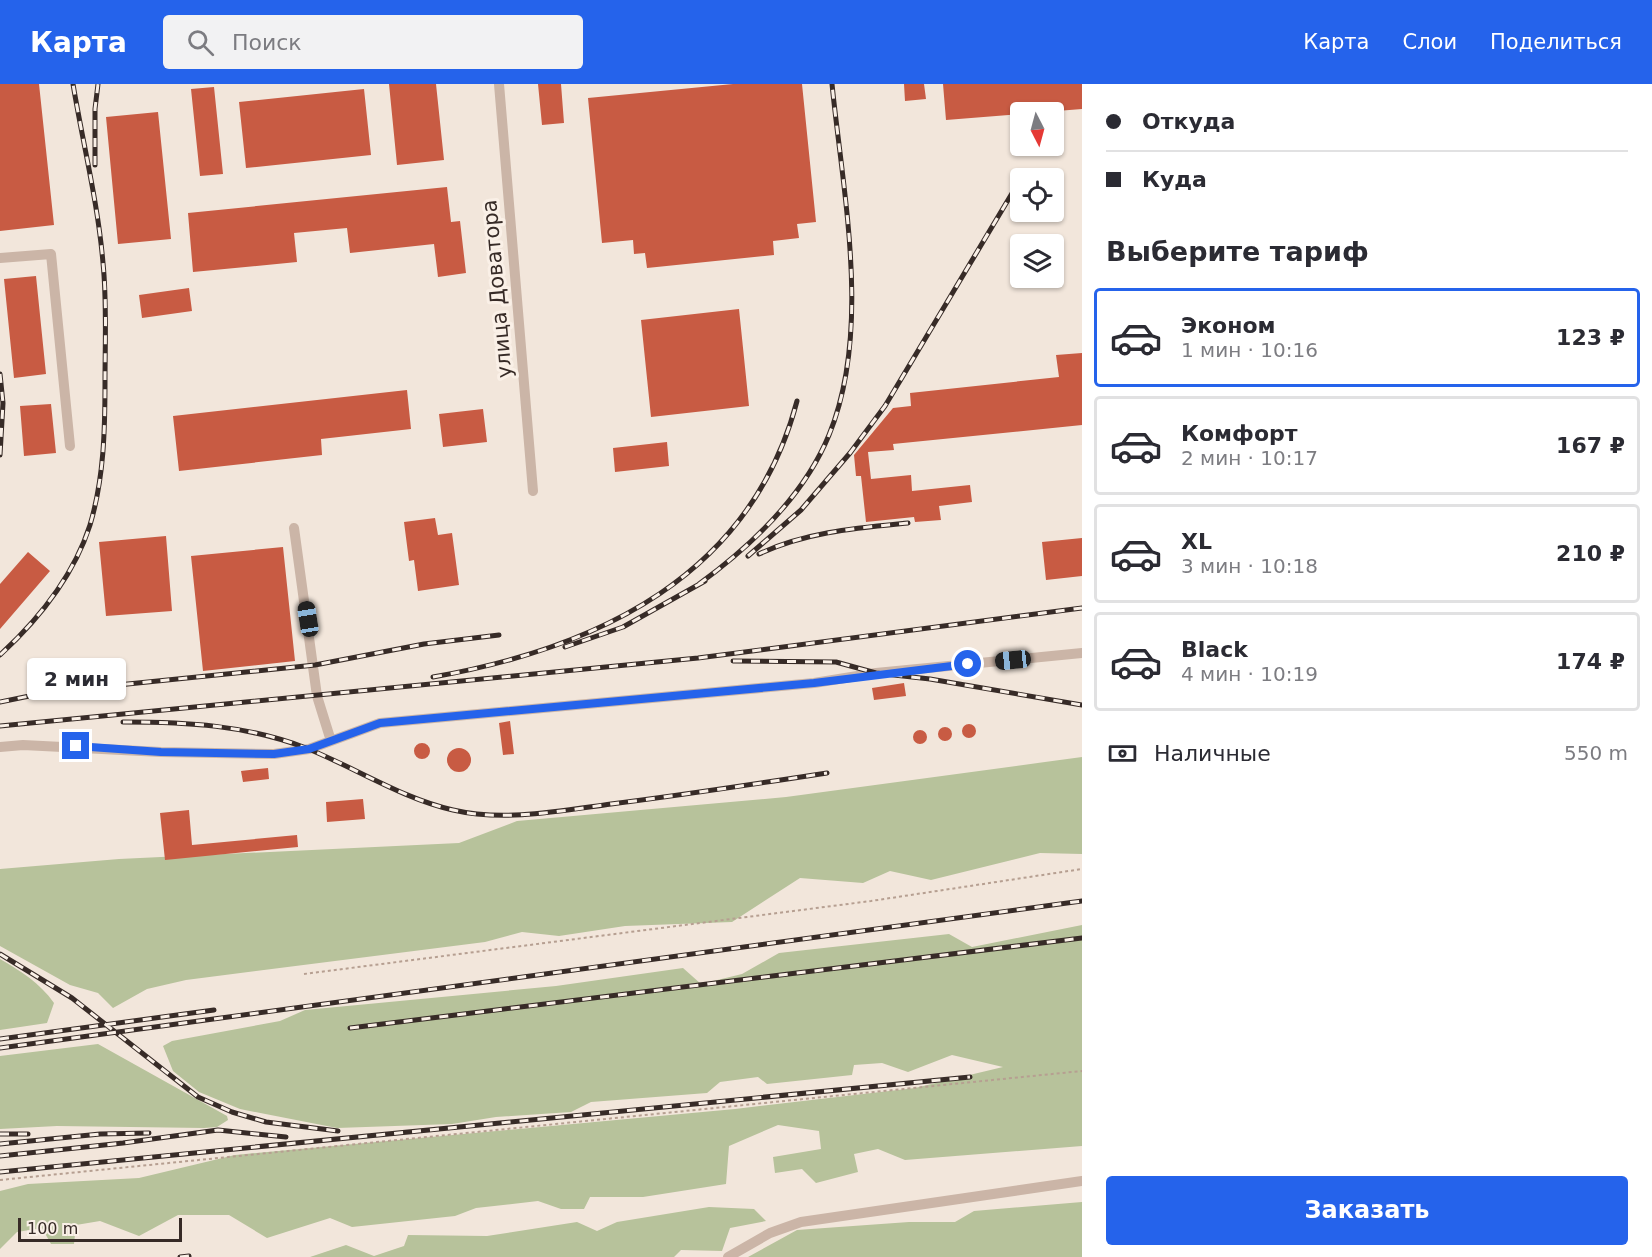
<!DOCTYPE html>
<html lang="ru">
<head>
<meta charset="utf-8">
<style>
	:root { --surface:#fff; --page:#f2f2f3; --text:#2b2b33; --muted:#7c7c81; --line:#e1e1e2; --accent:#2563eb }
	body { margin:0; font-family:"DejaVu Sans",sans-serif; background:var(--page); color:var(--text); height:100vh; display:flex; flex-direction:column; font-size:22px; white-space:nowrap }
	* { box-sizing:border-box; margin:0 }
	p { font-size:20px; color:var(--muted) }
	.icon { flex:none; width:33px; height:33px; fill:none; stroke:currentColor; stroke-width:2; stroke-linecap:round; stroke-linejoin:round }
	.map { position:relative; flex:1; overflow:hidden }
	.drawer { display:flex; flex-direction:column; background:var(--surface); width:570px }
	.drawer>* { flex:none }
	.hud { display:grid; align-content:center; height:132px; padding:0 24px; background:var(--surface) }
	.needle { width:39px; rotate:174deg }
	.tools { position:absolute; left:1010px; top:18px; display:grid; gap:12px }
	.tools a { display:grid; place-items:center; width:54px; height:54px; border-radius:6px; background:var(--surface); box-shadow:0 2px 4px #0004; font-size:30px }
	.scale { position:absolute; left:18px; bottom:15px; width:164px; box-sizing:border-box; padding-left:6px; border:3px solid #372b27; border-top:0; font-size:16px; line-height:21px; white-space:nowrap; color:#372b27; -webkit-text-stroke:4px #faf0e7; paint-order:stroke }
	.end { position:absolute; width:27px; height:27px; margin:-14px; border:8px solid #2563eb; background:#fff; box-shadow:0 0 0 3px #fff }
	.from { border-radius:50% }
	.bubble { position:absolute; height:42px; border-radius:6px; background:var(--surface); box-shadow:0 2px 4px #0004; font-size:20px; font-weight:700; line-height:42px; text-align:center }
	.car { position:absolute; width:18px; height:36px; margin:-18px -9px; border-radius:8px; box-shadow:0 0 4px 2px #0007; background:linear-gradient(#222 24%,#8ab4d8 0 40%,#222 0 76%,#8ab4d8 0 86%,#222 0) }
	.hud b { display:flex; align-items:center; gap:21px; height:57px; font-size:22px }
	.hud b+b { border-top:2px solid var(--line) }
	.hud i { width:15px; height:15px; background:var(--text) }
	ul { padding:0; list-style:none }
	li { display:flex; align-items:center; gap:18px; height:99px; margin:0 12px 9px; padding:0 12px; border:3px solid var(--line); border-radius:6px }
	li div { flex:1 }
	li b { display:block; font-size:22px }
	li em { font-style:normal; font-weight:700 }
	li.current { border-color:var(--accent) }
	li>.icon { width:54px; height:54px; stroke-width:1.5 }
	h2 { padding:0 24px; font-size:27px; line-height:72px }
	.pay { display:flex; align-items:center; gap:15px; height:66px; padding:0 24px; font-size:22px }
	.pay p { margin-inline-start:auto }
	.cta { display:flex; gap:12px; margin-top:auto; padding:12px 24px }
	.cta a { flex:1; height:69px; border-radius:6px; background:var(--accent); color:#fff; font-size:24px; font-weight:700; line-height:69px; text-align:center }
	header { display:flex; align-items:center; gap:36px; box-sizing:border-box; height:84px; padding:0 30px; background:var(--accent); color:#fff }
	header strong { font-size:28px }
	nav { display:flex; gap:33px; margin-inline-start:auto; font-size:21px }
	.search { width:420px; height:54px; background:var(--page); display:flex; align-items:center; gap:15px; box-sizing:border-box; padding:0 21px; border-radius:6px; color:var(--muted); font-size:22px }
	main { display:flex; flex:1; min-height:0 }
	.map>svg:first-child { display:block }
</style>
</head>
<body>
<header>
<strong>Карта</strong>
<div class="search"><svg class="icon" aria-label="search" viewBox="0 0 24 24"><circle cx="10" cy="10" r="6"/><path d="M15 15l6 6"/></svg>Поиск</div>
<nav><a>Карта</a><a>Слои</a><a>Поделиться</a></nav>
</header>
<main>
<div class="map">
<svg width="1082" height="1173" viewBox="0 0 1082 1173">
	<rect width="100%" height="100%" fill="#f2e6db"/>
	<path fill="#b7c29b" d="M1082 673V770L1040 769 931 796 890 787 863 799 800 794 732 838 625 842 559 852 522 848 485 858 186 896 147 905 113 924 98 909 70 901 0 862V785L119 775 459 759 517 737 786 713Z
		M1082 841V1062L905 1076 878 1065 854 1070 858 1088 816 1099 802 1085 775 1089 773 1073 821 1065 819 1047 778 1041 729 1062 726 1100 643 1113H590L584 1125H561L538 1117 476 1124 455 1132 352 1143 330 1134 267 1154 229 1131H178L139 1152 100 1137 76 1141 74 1160H51L42 1144 17 1148 0 1165V1107L28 1100 139 1094 235 1071 735 1025 915 1004 1003 983 952 971 908 988 882 979 854 981 852 991 767 1000 758 993 720 998 707 1009 591 1018 571 1028 496 1033 452 1040 337 1044 240 1025 199 1008 173 987 163 962 172 957 280 937 305 926 556 902 683 884 701 900 742 890 779 869 949 850 972 863Z
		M0 875C21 887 40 899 54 919L47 939 0 946Z
		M98 960 227 1032 228 1036 217 1043 204 1044 57 1042 0 1045V972Z
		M1082 1118V1173H748L797 1146 909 1138H955L974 1127Z
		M709 1123 754 1125 766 1137 730 1144 722 1167 681 1166 674 1173H310L346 1161 374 1172 404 1162 408 1151 487 1152 577 1138 597 1147 617 1138Z"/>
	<path fill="#c85b43" d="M0 0H39L54 141 0 147Z
		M389 0H436L444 76 397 81Z
		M538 0H561L564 39 542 41Z
		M733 0H802L816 138 797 140 799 154 773 157 774 171 647 184 645 169 634 170 633 156 602 159 588 14Z
		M904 0H924L926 15 905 17Z
		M943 0H1082V25L946 36Z
		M214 3 223 90 200 92 191 5Z
		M364 5 371 71 246 84 239 18Z
		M158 28 171 155 118 160 106 33Z
		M447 103 451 138 460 137 466 189 438 193 434 160 350 169 347 144 294 149 297 178 193 188 188 129Z
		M36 192 46 290 14 294 4 195Z
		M189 204 192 227 142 234 139 211Z
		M739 225 749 322 651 333 641 236Z
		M1082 269V341L893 360 894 366 868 368 871 395 911 391 912 407 970 401 972 418 939 422 941 436 915 438 914 433 866 438 861 392H856L854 371 893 324 911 322 910 309 1059 293 1056 271Z
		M407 306 411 345 321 355 322 371 179 387 173 332Z
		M51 320 56 369 24 372 20 322Z
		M483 325 487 358 443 363 439 330Z
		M667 358 669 382 615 388 613 364Z
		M435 434 438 451 452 449 459 501 418 507 414 476 409 477 404 438Z
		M166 452 172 527 106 532 99 458Z
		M1082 454V492L1046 496 1042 458Z
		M283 463 295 577 203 587 191 472Z
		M28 468 50 487 0 545V500Z
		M904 599 906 612 874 616 872 604Z
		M510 637 514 670 503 671 499 639Z
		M962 647a7 7 0 1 1 14 0a7 7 0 1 1-14 0Z
		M938 650a7 7 0 1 1 14 0a7 7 0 1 1-14 0Z
		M913 653a7 7 0 1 1 14 0a7 7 0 1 1-14 0Z
		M414 667a8 8 0 1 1 16 0a8 8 0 1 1-16 0Z
		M447 676a12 12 0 1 1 24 0a12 12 0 1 1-24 0Z
		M268 684 269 695 243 698 241 687Z
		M363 715 365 735 327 738 326 718Z
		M189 726 192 761 297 751 298 763 165 776 160 729Z"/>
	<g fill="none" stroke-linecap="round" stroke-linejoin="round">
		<path stroke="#b69f91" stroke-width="2" stroke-dasharray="3 3" stroke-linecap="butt" d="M304 890 871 817 1082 785
			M0 1096 1082 987"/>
		<path stroke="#cbb5a7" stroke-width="10" d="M499 0 533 407
			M0 174 51 170 70 362
			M294 444 317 612 331 657
			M0 663 23 661 161 668 274 670 309 665 380 639 814 599 876 589 1082 569
			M728 1173 770 1149 801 1138 1082 1097"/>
		<g stroke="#372b27" stroke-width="5">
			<path id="rail" d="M95 81V25L98 0
				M0 290 3 319 0 371
				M759 470C806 448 857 444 908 439
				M748 472 801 426 850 369 885 322 1014 106
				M699 500C751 462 804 412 829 351 872 246 843 110 832 0
				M565 563 623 543 705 497
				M0 571C38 536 74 491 90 441 104 394 105 346 105 297 105 258 107 218 103 179 98 119 83 60 73 0
				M733 577 836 578 876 589 930 595 1082 621
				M433 593C598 564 751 492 797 317
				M0 618 49 608 315 581 424 560 499 551
				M123 638C187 638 246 641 306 664 356 684 401 714 453 726 504 738 560 727 611 720 683 711 755 700 827 689
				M0 642 698 574 1082 524
				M0 870 72 914 198 1013 232 1028 266 1038 338 1047
				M350 944 1082 854
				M0 955 214 926
				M0 964 1082 817
				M0 1050H28
				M0 1060 100 1050 149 1049
				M0 1072 123 1059 218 1046 286 1053
				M0 1088 970 993
				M180 1173 189 1172"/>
		</g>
		<use href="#rail" stroke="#faf0e7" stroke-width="3" stroke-dasharray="9" stroke-linecap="butt"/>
	</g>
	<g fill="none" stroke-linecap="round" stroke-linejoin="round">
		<path stroke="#2563eb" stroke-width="8" d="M76 662 161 668 274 670 309 665 380 639 814 599 968 580"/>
	</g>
	<g text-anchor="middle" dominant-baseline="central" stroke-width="6" stroke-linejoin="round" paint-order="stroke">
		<g font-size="21" fill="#372b27" stroke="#faf0e7">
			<text transform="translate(497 205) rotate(-95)">улица Доватора</text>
		</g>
	</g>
</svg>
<div class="tools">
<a><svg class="needle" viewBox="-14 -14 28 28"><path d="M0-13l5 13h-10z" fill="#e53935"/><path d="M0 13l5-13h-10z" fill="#7c7c81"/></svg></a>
<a><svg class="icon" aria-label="locate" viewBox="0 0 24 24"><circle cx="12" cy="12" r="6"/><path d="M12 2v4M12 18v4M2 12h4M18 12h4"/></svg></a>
<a><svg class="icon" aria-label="layers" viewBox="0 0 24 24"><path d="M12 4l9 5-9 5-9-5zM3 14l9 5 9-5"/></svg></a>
</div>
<div class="scale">100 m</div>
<i class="end from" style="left:968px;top:580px"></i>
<i class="end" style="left:76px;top:662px"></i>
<div class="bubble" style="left:27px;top:574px;width:99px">2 мин</div>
<i class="car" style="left:308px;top:535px;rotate:351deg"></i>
<i class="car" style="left:1013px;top:576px;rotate:264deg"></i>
</div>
<section class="drawer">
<div class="hud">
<b><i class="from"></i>Откуда</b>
<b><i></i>Куда</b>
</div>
<h2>Выберите тариф</h2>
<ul>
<li class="current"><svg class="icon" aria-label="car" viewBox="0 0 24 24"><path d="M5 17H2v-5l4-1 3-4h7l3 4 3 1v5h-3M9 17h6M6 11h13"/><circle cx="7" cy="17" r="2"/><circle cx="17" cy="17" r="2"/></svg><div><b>Эконом</b><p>1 мин · 10:16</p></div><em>123 ₽</em></li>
<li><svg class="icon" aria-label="car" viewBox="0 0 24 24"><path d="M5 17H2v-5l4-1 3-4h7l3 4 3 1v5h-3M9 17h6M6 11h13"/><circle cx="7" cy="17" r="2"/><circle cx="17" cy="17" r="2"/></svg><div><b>Комфорт</b><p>2 мин · 10:17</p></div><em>167 ₽</em></li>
<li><svg class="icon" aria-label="car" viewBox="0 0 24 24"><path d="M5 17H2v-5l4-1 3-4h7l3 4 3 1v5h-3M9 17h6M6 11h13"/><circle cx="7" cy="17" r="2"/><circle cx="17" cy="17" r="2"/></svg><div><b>XL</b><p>3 мин · 10:18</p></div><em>210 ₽</em></li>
<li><svg class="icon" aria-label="car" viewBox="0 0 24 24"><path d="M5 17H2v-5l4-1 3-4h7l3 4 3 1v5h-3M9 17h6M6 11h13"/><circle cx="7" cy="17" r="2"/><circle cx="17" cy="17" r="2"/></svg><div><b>Black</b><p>4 мин · 10:19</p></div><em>174 ₽</em></li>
</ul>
<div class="pay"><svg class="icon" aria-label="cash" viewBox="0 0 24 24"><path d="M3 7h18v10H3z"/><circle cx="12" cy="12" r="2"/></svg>Наличные<p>550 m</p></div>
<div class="cta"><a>Заказать</a></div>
</section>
</main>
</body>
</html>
